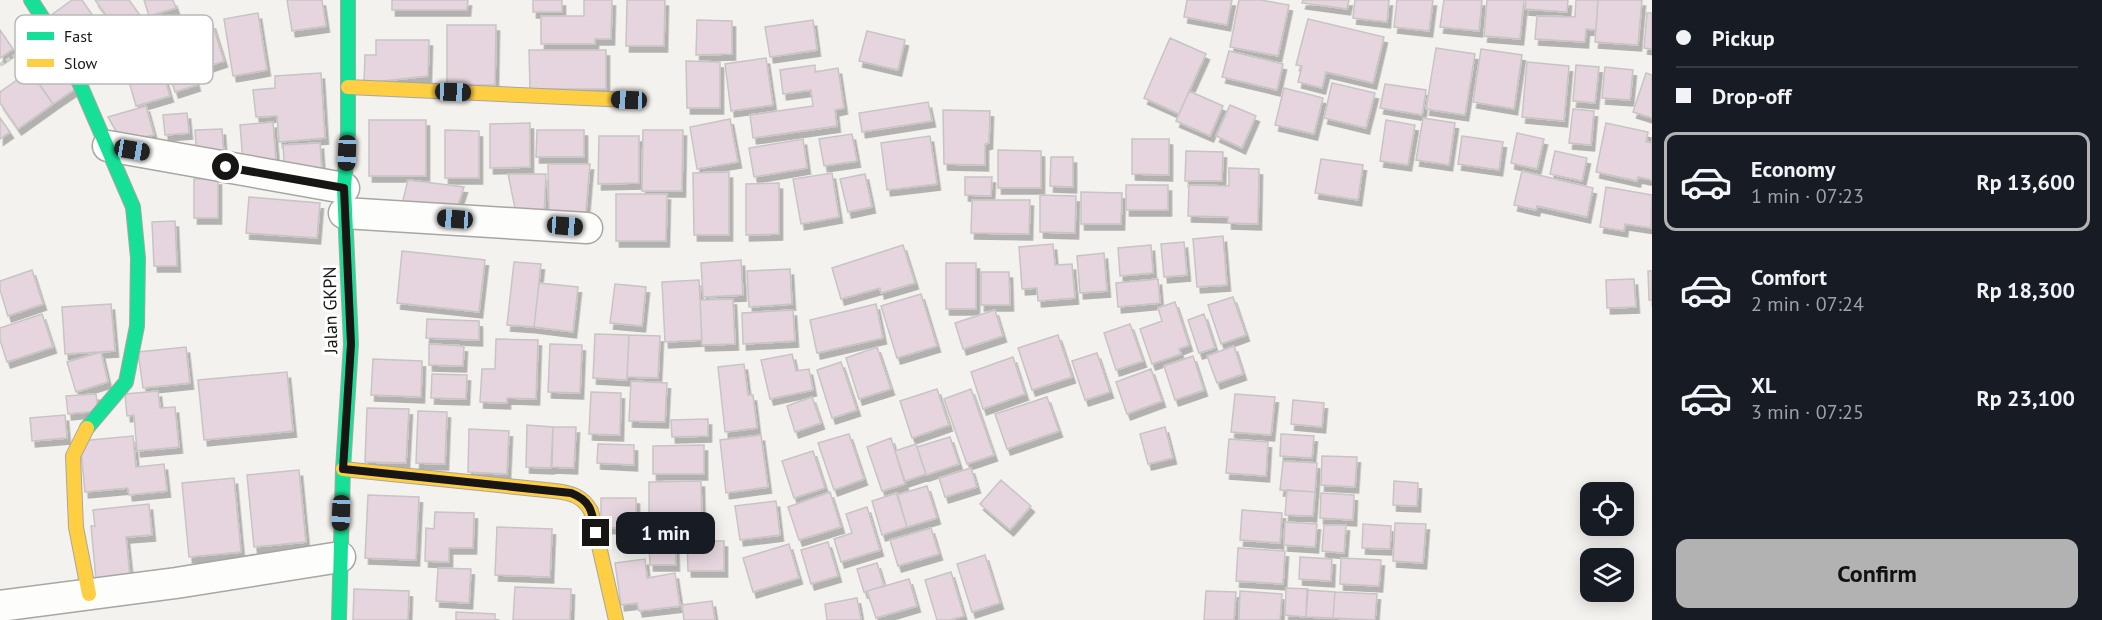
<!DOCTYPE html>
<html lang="en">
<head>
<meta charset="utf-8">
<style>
	:root { --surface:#171b24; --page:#242831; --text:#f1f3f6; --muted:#9ea1a6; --line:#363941; --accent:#b2b2b2 }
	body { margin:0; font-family:"PT Sans",sans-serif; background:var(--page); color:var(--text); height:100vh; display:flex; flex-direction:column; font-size:22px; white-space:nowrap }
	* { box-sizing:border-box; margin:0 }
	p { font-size:20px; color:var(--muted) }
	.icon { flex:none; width:33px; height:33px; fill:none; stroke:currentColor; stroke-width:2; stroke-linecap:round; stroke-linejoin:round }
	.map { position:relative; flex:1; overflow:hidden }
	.details { display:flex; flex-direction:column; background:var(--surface); width:450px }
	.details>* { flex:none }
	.hud { display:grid; align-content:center; height:132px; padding:0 24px; background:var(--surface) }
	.tools { position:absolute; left:1580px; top:482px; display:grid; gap:12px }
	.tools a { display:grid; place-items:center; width:54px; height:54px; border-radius:12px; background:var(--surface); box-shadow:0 3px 15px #0003; font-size:30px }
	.end { position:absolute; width:27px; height:27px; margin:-14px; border:8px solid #171614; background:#fff; box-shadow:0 0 0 3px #fff }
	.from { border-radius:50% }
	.bubble { position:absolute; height:42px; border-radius:12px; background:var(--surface); box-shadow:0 3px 15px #0003; font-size:20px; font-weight:700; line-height:42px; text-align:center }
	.car { position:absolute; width:18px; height:36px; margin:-18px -9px; border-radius:8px; box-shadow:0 0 4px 2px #0007; background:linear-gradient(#222 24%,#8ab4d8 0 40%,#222 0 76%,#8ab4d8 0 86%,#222 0) }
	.hud b { display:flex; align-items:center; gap:21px; height:57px; font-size:22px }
	.hud b+b { border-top:2px solid var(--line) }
	.hud i { width:15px; height:15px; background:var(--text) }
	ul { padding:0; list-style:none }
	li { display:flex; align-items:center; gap:18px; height:99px; margin:0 12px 9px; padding:0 12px; border:3px solid transparent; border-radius:12px }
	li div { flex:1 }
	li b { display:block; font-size:22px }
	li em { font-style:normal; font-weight:700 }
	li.on { border-color:var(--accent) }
	li>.icon { width:54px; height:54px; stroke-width:1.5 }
	.action { display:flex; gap:12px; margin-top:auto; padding:12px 24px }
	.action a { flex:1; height:69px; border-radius:12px; background:var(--accent); color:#111; font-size:24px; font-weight:700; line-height:69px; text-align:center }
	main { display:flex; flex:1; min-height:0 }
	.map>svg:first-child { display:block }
</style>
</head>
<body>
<main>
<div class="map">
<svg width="1652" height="620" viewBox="0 0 1652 620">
	<defs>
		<filter id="shadow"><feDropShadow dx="3.5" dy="6" stdDeviation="0" flood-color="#0004"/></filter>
	</defs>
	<rect width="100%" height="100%" fill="#f3f2ee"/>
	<path fill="#e6d5de" stroke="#c7c5c4" stroke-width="1.5" filter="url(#shadow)" d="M72 0H82L102 29 73 49 50 16Z
		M95 0H129L152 32 129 47Z
		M144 0H173L176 8 149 16Z
		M287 0H322L326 26 292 31Z
		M392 0H468L467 10H392Z
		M533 0H562V12H533Z
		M584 0H612L611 39H595V44H541V16H584Z
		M627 0H665L664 46H626Z
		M1187 0H1232L1227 25 1184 17Z
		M1239 0H1261L1289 5 1278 56 1230 47Z
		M1303 0H1349L1347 9 1302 3Z
		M1355 0H1389L1387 22 1353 18Z
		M1397 0H1433L1429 31 1394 27Z
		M1444 0H1482L1479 31 1440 27Z
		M1487 0H1524L1520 39 1484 36Z
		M1526 0H1568L1567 12 1525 9Z
		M1576 0H1598L1596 30 1586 29 1585 42 1535 39 1537 16 1575 17Z
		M1598 0H1642L1638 45 1595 42Z
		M258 13 267 70 233 76 224 19Z
		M1647 13H1652V49L1644 48Z
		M1308 19 1384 37 1373 83 1326 72 1322 88 1298 82 1302 66 1296 65Z
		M697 20 732 21V54L696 55Z
		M813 20 817 50 770 57 765 27Z
		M178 22 197 85 175 92 155 29Z
		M212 23 224 61 200 69 187 31Z
		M447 25H496L495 85H447Z
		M0 30 13 49 0 58Z
		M867 31 905 40 898 70 859 61Z
		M1170 38 1206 54 1179 114 1144 98Z
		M376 40H429L428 76 364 83 365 55H376Z
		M1436 48 1475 54 1465 115 1426 109Z
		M48 49 75 89 53 104 26 64Z
		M1481 49 1522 55 1514 109 1473 102Z
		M529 50H606V89H530Z
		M1229 51 1283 64 1277 90 1222 77Z
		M766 58 773 105 731 111 725 64Z
		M159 60 170 96 136 106 126 71Z
		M686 61 720 62V108H687Z
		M1527 62 1569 66 1564 121 1522 117Z
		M815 65V72L838 68 844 108 835 110 837 126 753 138 750 115 813 106 811 90 783 94 780 70Z
		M1576 65 1599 67 1595 103 1573 101Z
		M1605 67 1633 70 1630 100 1602 98Z
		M30 71 53 104 18 129 0 103V92Z
		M321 73 325 138 279 142 277 116 256 117 253 90 275 88V76Z
		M1646 73 1652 75V118L1633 112Z
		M1332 83 1375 93 1366 128 1324 118Z
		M1385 84 1426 90 1422 115 1380 108Z
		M1284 88 1323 98 1314 134 1275 125Z
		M1189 91 1223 106 1210 136 1176 121Z
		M928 102 932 121 862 132 859 113Z
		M1230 105 1256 116 1242 148 1216 136Z
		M146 106 154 135 122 141 108 117Z
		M1573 109 1594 111 1591 145 1569 143Z
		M943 110 990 111 989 143 985 144V165L944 164Z
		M187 113 189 133 165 135 163 115Z
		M0 118 10 132 0 139Z
		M1423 118 1455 123 1449 165 1416 160Z
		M730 119 738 162 697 169 690 127Z
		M369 120H426V176H369Z
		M1386 120 1415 125 1408 165 1380 161Z
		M273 122 276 160 243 162 240 125Z
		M530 123V167L490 168V124Z
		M1606 123 1648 132 1646 142 1652 143V180L1638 177 1637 181 1596 172Z
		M222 129 224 156 197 158 195 130Z
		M445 130 479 131V178H445Z
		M537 130H584V157H536Z
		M643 130H683L682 191H642Z
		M1517 133 1544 139 1537 169 1511 163Z
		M852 134 857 161 824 166 819 139Z
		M599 136H639V183L598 184Z
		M930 136 937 184 887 190 881 143Z
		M1462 136 1503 142 1499 170 1458 164Z
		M803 139 807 168 754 177 749 148Z
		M1132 139H1169V175L1132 174Z
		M320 143 322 172 285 175 283 145Z
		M998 150 1041 151V188H998Z
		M1186 151 1223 152 1222 181H1185Z
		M1555 151 1587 158 1582 181 1550 174Z
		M1051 157H1073V187L1050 186Z
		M1321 159 1363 165 1358 200 1315 193Z
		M548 164H590L585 222 549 215Z
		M1229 168 1259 169 1258 224 1228 223V217L1188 216 1189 185 1229 186Z
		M1522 171 1593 188 1587 217 1537 206 1536 210 1514 205Z
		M729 172V235H694L693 173Z
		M832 173 839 217 801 224 793 179Z
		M508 174H546L544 215 516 213Z
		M865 174 872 207 848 212 840 179Z
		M965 177H992L991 196 965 195Z
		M194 179H218V218H194Z
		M408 180 464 187 454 217 402 204Z
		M779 183V234L746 235V184Z
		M1126 185H1168V210H1126Z
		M1606 187 1652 195 1651 228 1625 224 1624 231 1600 227Z
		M1081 192 1122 193 1121 224H1081Z
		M616 194H667L666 241H616Z
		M1040 195 1076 196 1075 233 1040 232Z
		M249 197 320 203 317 238 246 233Z
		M972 200H1030L1029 234 971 233Z
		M175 221 177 266H154L152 222Z
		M1223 236 1227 285 1197 287 1193 239Z
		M1184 242 1187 275 1164 277 1161 244Z
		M1053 244 1055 265 1072 264 1075 298 1038 301 1037 288 1022 289 1019 247Z
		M903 245 915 283 881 293 880 288 841 299 832 268Z
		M1151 245 1153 273 1120 276 1118 248Z
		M402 251 485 260 479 312 397 303Z
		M1104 253 1107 291 1080 293 1077 256Z
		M741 260 743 295 703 297 701 263Z
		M514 262 541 264 534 327 507 325Z
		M946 263H976V309H946Z
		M790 269 792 304 749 307 747 271Z
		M32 270 43 304 8 316 0 290V281Z
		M1648 271H1652V300H1649Z
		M981 272H1009L1010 305H981Z
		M1158 279 1160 303 1118 307 1116 283Z
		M1634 279 1636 307 1607 308 1606 280Z
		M699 280 702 340 665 342 662 282Z
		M539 283 578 287 573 332 534 327Z
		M615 284 646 287 642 326 610 323Z
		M921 294 937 346 897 358 881 306Z
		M1233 297 1246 335 1221 344 1208 305Z
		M733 299 735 344 702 345 700 300Z
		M1175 302 1189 345 1179 349 1181 354 1152 364 1140 329 1162 321 1158 308Z
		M111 304 115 351 65 354 62 307Z
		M876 304 883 338 817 353 810 320Z
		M793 310 795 341 743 344 742 313Z
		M995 310 1003 336 963 349 955 323Z
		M42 314 53 347 7 362 0 340V328Z
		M1204 314 1215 348 1199 353 1188 320Z
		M427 319 479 321V340L426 338Z
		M1130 324 1143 361 1116 370 1104 333Z
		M595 334 629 335 627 380 593 378Z
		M629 335 660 336 658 378 627 377Z
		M1058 335 1072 377 1032 390 1018 348Z
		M496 339 538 340 536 399 507 398V403L480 402 482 369H495Z
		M429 344 464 346 463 366 429 365Z
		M550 344 582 345 580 393 548 392Z
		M1234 346 1243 374 1217 383 1207 356Z
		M186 347 190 383 143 388 138 352Z
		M877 347 891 389 859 399 846 358Z
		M101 352 108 382 76 392 67 362Z
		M1097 353 1110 392 1085 400 1072 361Z
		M792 354 796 371 809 369 813 390 770 399 761 360Z
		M1193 356 1204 390 1175 400 1164 366Z
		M1013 357 1025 394 983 409 971 372Z
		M373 359 422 361 421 397 371 395Z
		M841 362 857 410 832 418 817 370Z
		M744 364 748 395H753L757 428 725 432 718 367Z
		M1151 369 1162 401 1127 414 1116 382Z
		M287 372 293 431 204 440 198 380Z
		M432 374 467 375 466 399 431 398Z
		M631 381 667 383 665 422 629 421Z
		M937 389 949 425 912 438 900 401Z
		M971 389 994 455 967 464 944 399Z
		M158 391 160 408 175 407 179 447 137 451 134 415 127 416 125 394Z
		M591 392 621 393 620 435 589 434Z
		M96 394 98 411 68 414 66 396Z
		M1235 394 1275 397 1271 435 1231 432Z
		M812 397 821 423 795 432 787 406Z
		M1047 397 1059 431 1007 449 995 414Z
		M1293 400 1324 403 1322 427 1291 424Z
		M367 408 409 409 406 463 365 462Z
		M418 411 447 412 445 464 416 463Z
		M65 415 67 438 32 441 30 418Z
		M708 419V436L672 437 671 420Z
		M527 425 553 427 551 468 526 467Z
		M553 427H576L574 468 552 467Z
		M1165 427 1173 458 1148 464 1140 434Z
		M469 429 509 431 507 474 468 472Z
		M849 434 864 479 834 490 818 443Z
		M1281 434 1314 436 1312 458 1280 456Z
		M761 435 768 487 726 493 720 440Z
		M133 436 136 467 164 464 167 491 129 495 128 488 85 492 80 441Z
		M950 437 959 464 926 475 917 447Z
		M891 438 905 484 882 491 867 447Z
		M1229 439 1268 442 1266 476 1226 473Z
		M598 444 634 445V465L597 463Z
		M916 444 926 474 905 481 895 451Z
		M704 445V474H653V446Z
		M813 451 825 488 794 498 782 461Z
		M1322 456 1357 457 1355 487 1321 485Z
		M1283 461 1317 463 1315 492 1280 490Z
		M971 468 977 487 945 497 939 478Z
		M299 470 306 542 254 547 247 475Z
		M234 478 241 552 189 557 182 483Z
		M1001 480 1031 506 1010 530 980 504Z
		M701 481 702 529 649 530V482Z
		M1394 481 1418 483 1417 506 1393 505Z
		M927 486 937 518 907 527 897 495Z
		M1287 490 1315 492 1313 516 1285 515Z
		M830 492 841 527 799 540 788 507Z
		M897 493 907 527 882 535 872 501Z
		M1321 493 1354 495 1353 520 1320 518Z
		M368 495 419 497 416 560 365 558Z
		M601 498H636V527L601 528Z
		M776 501 780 535 740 540 735 506Z
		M149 504 152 535 126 537 130 576 96 579 91 526H95L93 510Z
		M867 507 880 550 841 562 834 539 852 533 846 514Z
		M1242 510 1282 513 1280 543 1240 540Z
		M435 512 474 513 473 548H449V562L425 561 426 528 434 529Z
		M1285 522 1317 524 1315 547 1284 545Z
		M1395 523 1426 524 1423 563 1393 561Z
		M1363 524 1391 526 1390 549 1362 548Z
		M1324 525H1346L1344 553 1322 551Z
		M497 527 552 529 550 577 495 575Z
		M931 528 939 554 898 566 890 540Z
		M675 539 676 565H650L649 540Z
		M687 541H724V571H688Z
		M828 542 838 576 811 584 801 550Z
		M789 544 799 578 753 592 743 558Z
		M1238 548 1285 551 1283 584 1236 581Z
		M985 555 1000 603 972 612 957 564Z
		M1300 557 1332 559 1331 581 1299 579Z
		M1341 558 1381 560 1379 586 1340 584Z
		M645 559 647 578 675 573 680 606 639 611 637 603 621 605 615 563Z
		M877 563 884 586 864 592 857 569Z
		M438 568 471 569 469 603 436 601Z
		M951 572 964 616 950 620H937L925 580Z
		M909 579 917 606 876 618 867 591Z
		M515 587 571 589 570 620H513Z
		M1286 588 1308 589 1306 617 1285 615Z
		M354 589 409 591 408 620H353Z
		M1307 590 1335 592 1333 618 1306 617Z
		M1206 591 1236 592 1234 620H1204Z
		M1240 591 1282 594 1280 620H1239Z
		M1335 592 1377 594 1375 620 1333 618Z
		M857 598 861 620H827L825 604Z
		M712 601 715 620H684L682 605Z
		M456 612 495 614V620H456Z"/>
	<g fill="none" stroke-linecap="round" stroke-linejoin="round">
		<g stroke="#a7a6a3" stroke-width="33">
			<path id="street" d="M108 146 344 188
				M344 213 587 228
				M0 606 176 583 340 557"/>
		</g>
		<g stroke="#a7a6a3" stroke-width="16">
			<path id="fast" d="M31 0 69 59 133 207 138 258 137 326 126 382 87 428
				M339 620 343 469 351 344 344 188 348 133V0"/>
		</g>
		<g stroke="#a7a6a3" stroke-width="16">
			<path id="slow" d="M348 87 629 100
				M87 428 73 456 76 527 89 594
				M343 469 555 491C571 493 583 496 591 511L616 620"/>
		</g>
		<path stroke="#d1d0cf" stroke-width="4" stroke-dasharray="4.5 3" stroke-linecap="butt" d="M0 65 25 49"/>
		<use href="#street" stroke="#fdfdfc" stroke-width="30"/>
		<use href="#fast" stroke="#16e098" stroke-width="14"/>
		<use href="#slow" stroke="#ffcf43" stroke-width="14"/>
	</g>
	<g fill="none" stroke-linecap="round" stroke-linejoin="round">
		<path stroke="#171614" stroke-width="8" d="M226 167 344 188 351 344 343 469 571 493C592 501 592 513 596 533"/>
	</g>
	<g text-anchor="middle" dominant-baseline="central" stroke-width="6" stroke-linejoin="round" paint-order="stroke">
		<g font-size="18" fill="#171614" stroke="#fff">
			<text transform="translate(330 310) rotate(-91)">Jalan GKPN</text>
		</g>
	</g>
	<rect x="15" y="15" width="198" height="69" rx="9" fill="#fff" stroke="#b9b9b8" stroke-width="1.5"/>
	<rect x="27" y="32" width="27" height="8" fill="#16e098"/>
	<rect x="27" y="59" width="27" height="8" fill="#ffcf43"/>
	<g font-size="16" fill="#171614">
		<text x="64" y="42">Fast</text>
		<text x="64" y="69">Slow</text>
	</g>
</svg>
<div class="tools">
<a><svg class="icon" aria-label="locate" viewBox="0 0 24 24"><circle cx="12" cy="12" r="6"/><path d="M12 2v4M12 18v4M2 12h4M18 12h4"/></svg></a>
<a><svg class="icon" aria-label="layers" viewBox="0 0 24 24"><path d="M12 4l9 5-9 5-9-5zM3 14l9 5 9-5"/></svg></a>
</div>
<i class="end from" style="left:226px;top:167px"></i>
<i class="end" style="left:596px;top:533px"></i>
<div class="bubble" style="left:616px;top:512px;width:99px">1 min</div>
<i class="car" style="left:453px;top:92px;rotate:92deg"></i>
<i class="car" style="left:629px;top:100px;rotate:272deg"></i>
<i class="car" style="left:132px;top:150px;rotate:100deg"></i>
<i class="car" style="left:347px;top:153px;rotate:182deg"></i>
<i class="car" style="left:455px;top:219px;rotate:274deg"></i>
<i class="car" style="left:565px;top:226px;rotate:94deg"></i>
<i class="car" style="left:341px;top:513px;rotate:182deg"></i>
</div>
<section class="details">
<div class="hud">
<b><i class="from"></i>Pickup</b>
<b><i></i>Drop-off</b>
</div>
<ul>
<li class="on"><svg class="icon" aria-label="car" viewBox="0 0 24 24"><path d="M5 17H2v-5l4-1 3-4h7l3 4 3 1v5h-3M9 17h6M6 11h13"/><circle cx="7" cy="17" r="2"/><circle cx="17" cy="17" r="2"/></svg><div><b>Economy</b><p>1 min · 07:23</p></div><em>Rp 13,600</em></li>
<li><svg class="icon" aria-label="car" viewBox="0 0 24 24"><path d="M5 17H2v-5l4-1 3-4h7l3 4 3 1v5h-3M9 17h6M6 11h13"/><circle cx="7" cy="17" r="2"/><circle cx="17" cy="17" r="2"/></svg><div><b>Comfort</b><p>2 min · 07:24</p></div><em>Rp 18,300</em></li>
<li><svg class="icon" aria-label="car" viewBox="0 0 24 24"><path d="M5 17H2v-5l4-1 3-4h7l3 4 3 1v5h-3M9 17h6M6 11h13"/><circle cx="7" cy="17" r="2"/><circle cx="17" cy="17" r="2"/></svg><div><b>XL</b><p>3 min · 07:25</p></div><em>Rp 23,100</em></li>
</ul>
<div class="action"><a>Confirm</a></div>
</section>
</main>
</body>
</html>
